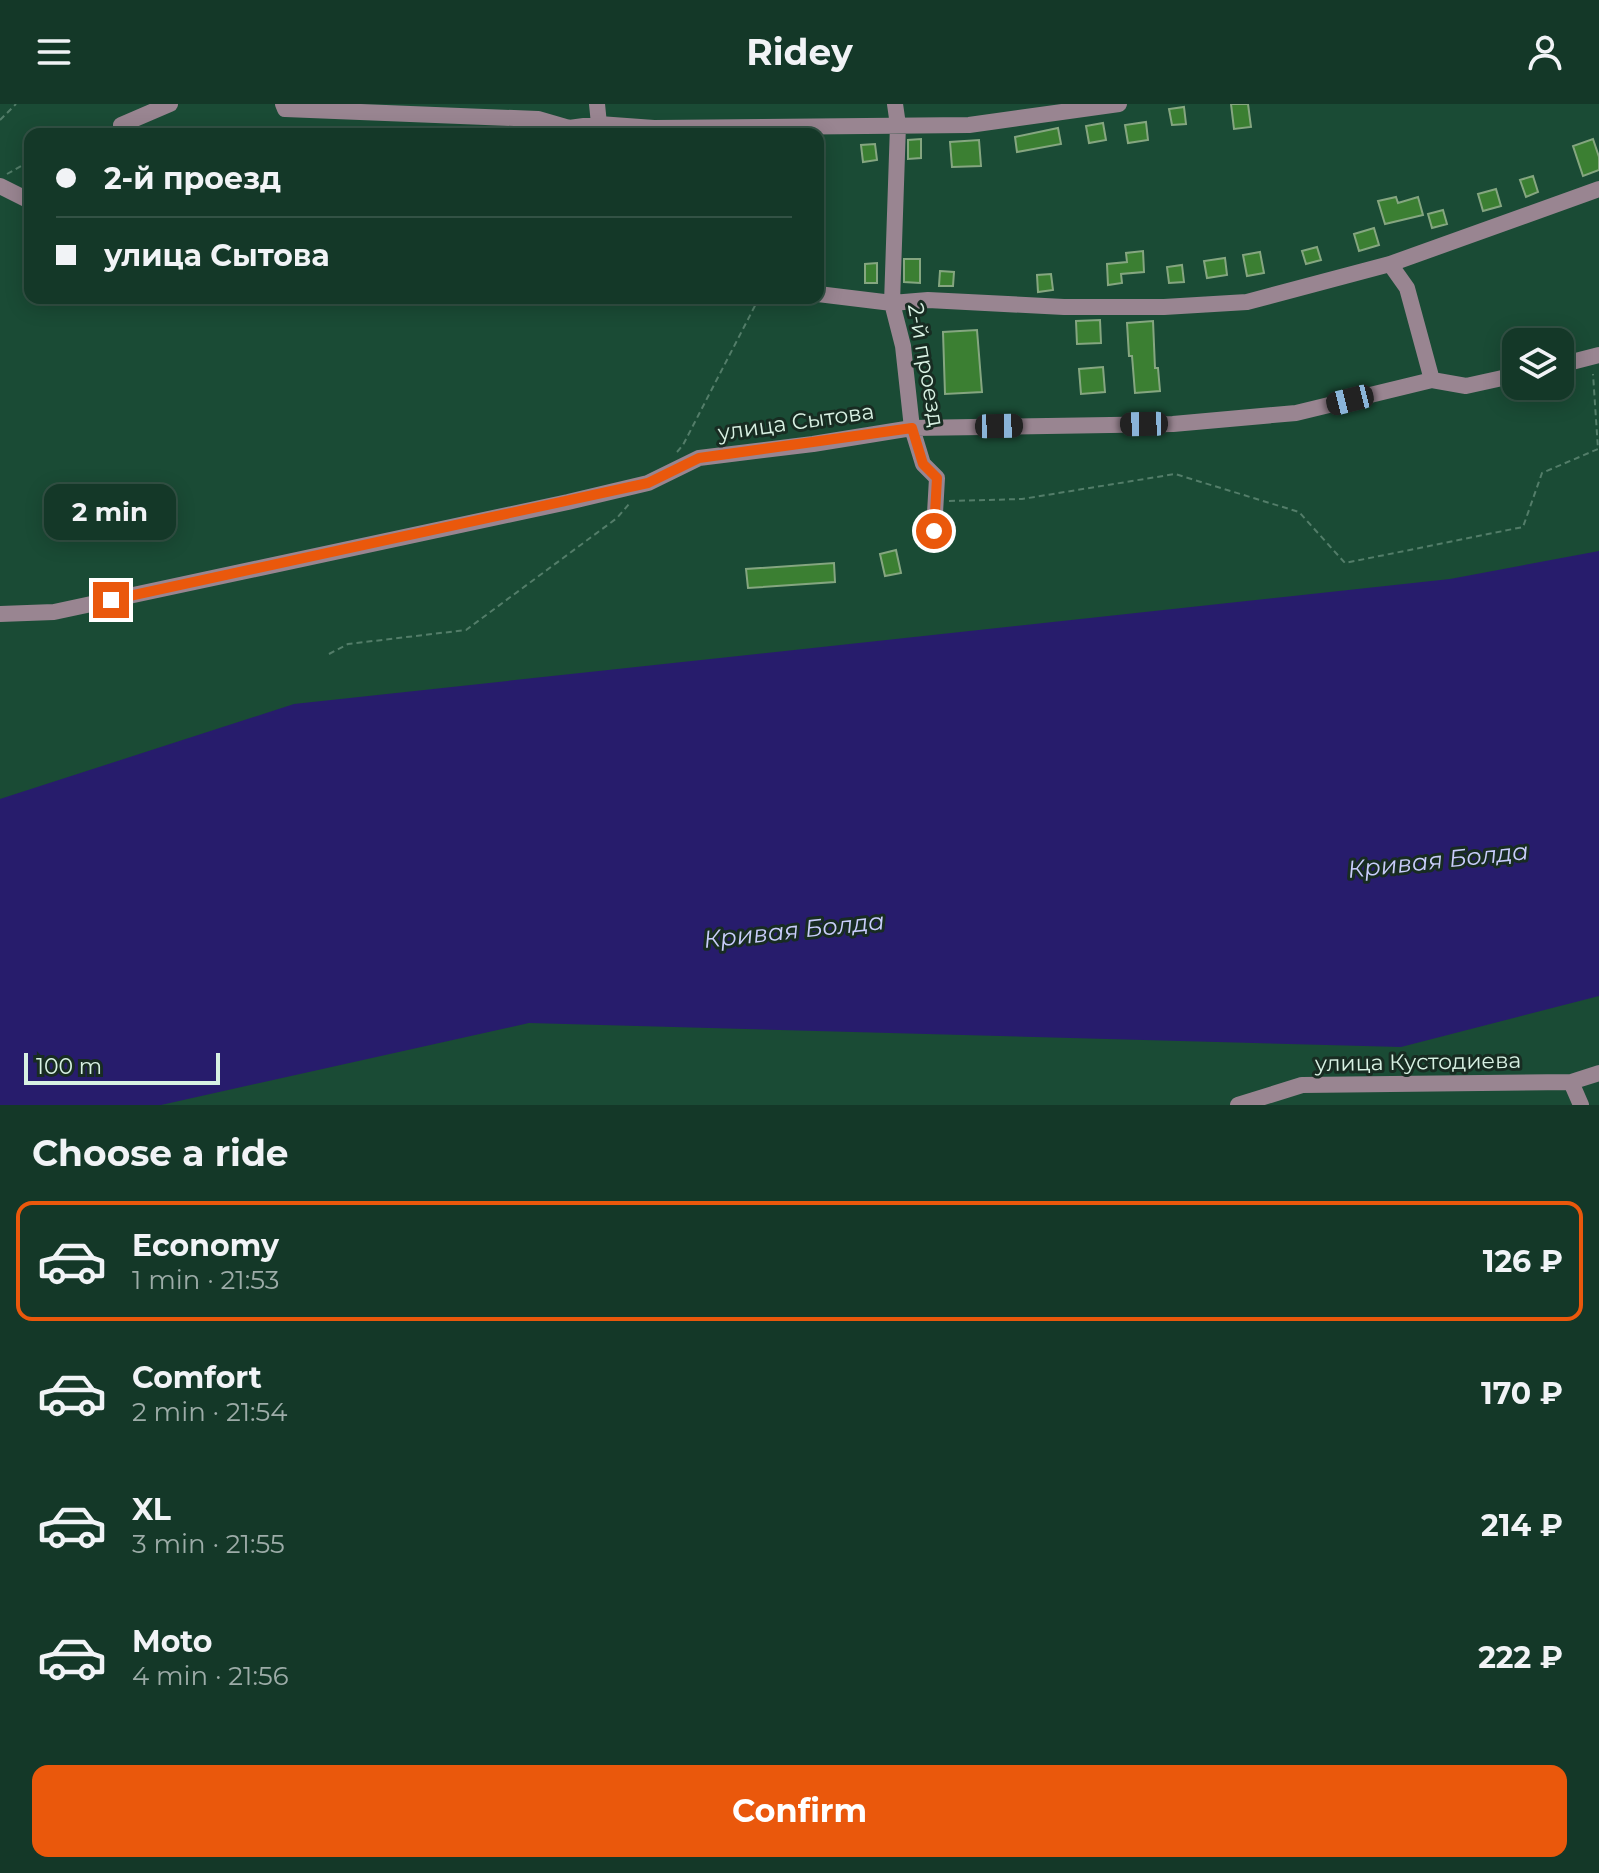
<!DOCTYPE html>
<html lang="en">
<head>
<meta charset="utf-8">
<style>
	:root { --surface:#143828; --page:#1d3f30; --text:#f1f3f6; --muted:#9daca8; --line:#335245; --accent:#ea580c }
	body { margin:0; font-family:Montserrat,sans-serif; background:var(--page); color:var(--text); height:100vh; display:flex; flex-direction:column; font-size:30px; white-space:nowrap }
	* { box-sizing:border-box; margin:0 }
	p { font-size:26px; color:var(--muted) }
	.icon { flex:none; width:44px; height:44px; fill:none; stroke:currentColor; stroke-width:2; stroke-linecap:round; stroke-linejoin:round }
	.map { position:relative; height:1001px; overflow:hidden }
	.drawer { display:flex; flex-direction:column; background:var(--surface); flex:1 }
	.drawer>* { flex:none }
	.hud { position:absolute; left:24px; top:24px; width:800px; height:176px; border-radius:16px; box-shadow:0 4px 20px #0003,0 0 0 2px var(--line); display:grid; align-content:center; height:176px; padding:0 32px; background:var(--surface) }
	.buttons { position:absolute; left:1502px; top:224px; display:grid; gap:16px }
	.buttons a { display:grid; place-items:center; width:72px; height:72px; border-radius:16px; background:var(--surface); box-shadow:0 4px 20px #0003,0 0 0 2px var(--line); font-size:40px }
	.scale { position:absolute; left:24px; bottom:20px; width:196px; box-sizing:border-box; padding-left:8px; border:4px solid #d8f1e3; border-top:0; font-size:22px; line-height:28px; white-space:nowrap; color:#d8f1e3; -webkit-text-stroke:6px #182c22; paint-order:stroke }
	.end { position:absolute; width:36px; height:36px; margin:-18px; border:10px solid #ea580c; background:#fff; box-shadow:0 0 0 4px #fff }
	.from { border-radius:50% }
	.bubble { position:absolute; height:56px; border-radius:16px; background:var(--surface); box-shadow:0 4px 20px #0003,0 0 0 2px var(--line); font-size:26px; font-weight:700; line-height:56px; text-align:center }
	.car { position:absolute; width:24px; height:48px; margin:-24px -12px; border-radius:10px; box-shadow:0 0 6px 2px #0007; background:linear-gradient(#222 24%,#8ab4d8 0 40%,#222 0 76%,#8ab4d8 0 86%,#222 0) }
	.hud b { display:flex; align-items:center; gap:28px; height:76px; font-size:30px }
	.hud b+b { border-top:2px solid var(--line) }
	.hud i { width:20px; height:20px; background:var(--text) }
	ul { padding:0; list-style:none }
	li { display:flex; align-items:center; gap:24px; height:120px; margin:0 16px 12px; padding:0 16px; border:4px solid transparent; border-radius:16px }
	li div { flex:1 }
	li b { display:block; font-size:30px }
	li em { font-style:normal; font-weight:700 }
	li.active { border-color:var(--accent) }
	li>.icon { width:72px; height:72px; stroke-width:1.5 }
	h2 { padding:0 32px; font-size:36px; line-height:96px }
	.primary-button { display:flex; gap:16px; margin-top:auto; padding:16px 32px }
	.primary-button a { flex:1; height:92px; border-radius:16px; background:var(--accent); color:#fff; font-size:32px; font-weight:700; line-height:92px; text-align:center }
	header { display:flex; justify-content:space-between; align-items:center; height:104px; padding:0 32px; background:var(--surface); font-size:36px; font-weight:700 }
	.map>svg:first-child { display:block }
</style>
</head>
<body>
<header><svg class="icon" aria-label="menu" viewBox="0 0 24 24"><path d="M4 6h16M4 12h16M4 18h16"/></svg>Ridey<svg class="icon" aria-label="person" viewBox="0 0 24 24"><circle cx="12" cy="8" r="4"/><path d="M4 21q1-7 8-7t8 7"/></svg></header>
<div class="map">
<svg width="1599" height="1001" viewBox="0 0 1599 1001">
	<rect width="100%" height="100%" fill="#1a4b35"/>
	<path fill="#271c6c" d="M1599 447V892L1401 943 529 919 161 1001H0V695L294 600 1450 475Z"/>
	<path fill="#3b7f32" stroke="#85a680" stroke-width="2" d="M1231 0H1248L1251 23 1234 25Z
		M1184 3 1186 20 1172 21 1169 5Z
		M1146 18 1148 36 1128 39 1125 21Z
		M1103 19 1106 36 1089 39 1086 22Z
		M1058 24 1061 40 1017 48 1015 33Z
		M921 35V54L908 55V36Z
		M1593 35 1599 53V66L1583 72 1573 42Z
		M979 36 981 62 952 63 950 38Z
		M875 40 877 56 863 58 861 41Z
		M1533 72 1538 88 1526 93 1520 76Z
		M1496 85 1501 102 1483 107 1478 90Z
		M1396 93 1398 99 1418 93 1423 111 1385 120 1378 97Z
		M1443 106 1447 120 1432 124 1428 110Z
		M1374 124 1379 141 1359 147 1354 130Z
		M1317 143 1321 156 1306 160 1302 147Z
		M1143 147 1144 168 1121 170 1122 179 1108 181 1107 160 1127 158 1126 149Z
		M1260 148 1264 169 1247 172 1243 151Z
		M1225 154 1227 171 1207 174 1204 157Z
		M904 155H920V179L904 178Z
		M877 159V179H865V160Z
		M1182 161 1184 178 1169 179 1167 163Z
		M940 167 954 168 953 182H939Z
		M1051 170 1053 186 1038 188 1037 171Z
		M1100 216 1101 239 1077 240 1076 217Z
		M1153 217 1155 264H1158L1160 287 1135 289 1132 252H1129L1127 219Z
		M977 226 982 288 945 290 943 228Z
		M1103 263 1105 288 1081 290 1079 265Z
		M896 446 901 469 885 472 880 450Z
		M834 459 835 478 748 484 746 465Z"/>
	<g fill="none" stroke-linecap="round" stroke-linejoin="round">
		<path stroke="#537d69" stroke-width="2" stroke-dasharray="6 4" stroke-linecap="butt" d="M0 16 16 0
			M60 30 104 23
			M7 70 30 57
			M677 348 683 341 759 194
			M949 397 1022 395 1175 370 1299 408 1345 459 1523 423 1542 369 1598 345 1593 270
			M329 550 348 540 466 526 617 414 629 400"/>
		<path stroke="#998591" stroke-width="16" d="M283 0 285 5 538 15 569 24 599 20 654 24 969 21 1119 0
			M597 0 599 20
			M895 0 898 21 892 199 903 242 912 324 923 360 937 374 934 427
			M121 21 170 0
			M0 82 30 97
			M1390 160 1407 184 1432 276
			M818 190 892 199 928 196 1064 203H1164L1247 198 1390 160 1599 85
			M1560 261 1599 251
			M0 510 54 508 568 398 648 379 699 354 813 340 912 324 1173 320 1296 309 1432 276 1466 282 1516 271
			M1571 978 1581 1001
			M1238 1001 1302 981 1571 978 1599 969"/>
	</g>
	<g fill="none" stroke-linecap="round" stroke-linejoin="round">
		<path stroke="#ea580c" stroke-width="10" d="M111 496 648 379 699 354 912 324 923 360 937 374 934 427"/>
	</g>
	<g text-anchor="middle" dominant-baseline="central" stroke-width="6" stroke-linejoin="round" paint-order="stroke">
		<g font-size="22" fill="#d8f1e3" stroke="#182c22">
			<text transform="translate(926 261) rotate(80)">2-й проезд</text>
			<text transform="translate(796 318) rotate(-8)">улица Сытова</text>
			<text transform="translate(1418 958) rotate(-1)">улица Кустодиева</text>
		</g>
		<g font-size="24" font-style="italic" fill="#c9cdfb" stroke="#182c22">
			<text transform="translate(1438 756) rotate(-6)">Кривая Болда</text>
			<text transform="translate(794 826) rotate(-6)">Кривая Болда</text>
		</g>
	</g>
</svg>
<div class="buttons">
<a><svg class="icon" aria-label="layers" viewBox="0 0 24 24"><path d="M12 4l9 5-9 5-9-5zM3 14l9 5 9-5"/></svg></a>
</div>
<div class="scale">100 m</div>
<i class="end from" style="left:934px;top:427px"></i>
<i class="end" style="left:111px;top:496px"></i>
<div class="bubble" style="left:44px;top:380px;width:132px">2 min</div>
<i class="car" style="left:1350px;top:296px;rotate:256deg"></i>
<i class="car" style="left:1144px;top:320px;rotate:269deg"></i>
<i class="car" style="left:999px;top:322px;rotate:89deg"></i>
<div class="hud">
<b><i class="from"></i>2-й проезд</b>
<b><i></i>улица Сытова</b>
</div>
</div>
<section class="drawer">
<h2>Choose a ride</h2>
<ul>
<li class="active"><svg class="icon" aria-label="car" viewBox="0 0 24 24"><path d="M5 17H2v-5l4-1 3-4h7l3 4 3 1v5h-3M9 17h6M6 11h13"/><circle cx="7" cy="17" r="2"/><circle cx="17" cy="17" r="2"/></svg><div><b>Economy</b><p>1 min · 21:53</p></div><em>126 ₽</em></li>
<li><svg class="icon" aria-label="car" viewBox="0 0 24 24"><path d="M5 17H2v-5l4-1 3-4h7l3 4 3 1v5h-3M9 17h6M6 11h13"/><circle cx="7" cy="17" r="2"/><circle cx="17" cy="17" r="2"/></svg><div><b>Comfort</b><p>2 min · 21:54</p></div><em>170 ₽</em></li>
<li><svg class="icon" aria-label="car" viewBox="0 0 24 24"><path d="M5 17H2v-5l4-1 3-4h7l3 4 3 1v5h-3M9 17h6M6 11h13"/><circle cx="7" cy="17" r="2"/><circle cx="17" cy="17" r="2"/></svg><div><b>XL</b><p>3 min · 21:55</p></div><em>214 ₽</em></li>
<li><svg class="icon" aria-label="car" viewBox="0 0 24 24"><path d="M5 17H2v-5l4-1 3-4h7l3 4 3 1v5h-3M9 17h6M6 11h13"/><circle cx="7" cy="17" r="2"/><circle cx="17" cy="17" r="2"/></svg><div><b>Moto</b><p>4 min · 21:56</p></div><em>222 ₽</em></li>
</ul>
<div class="primary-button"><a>Confirm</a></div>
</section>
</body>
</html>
